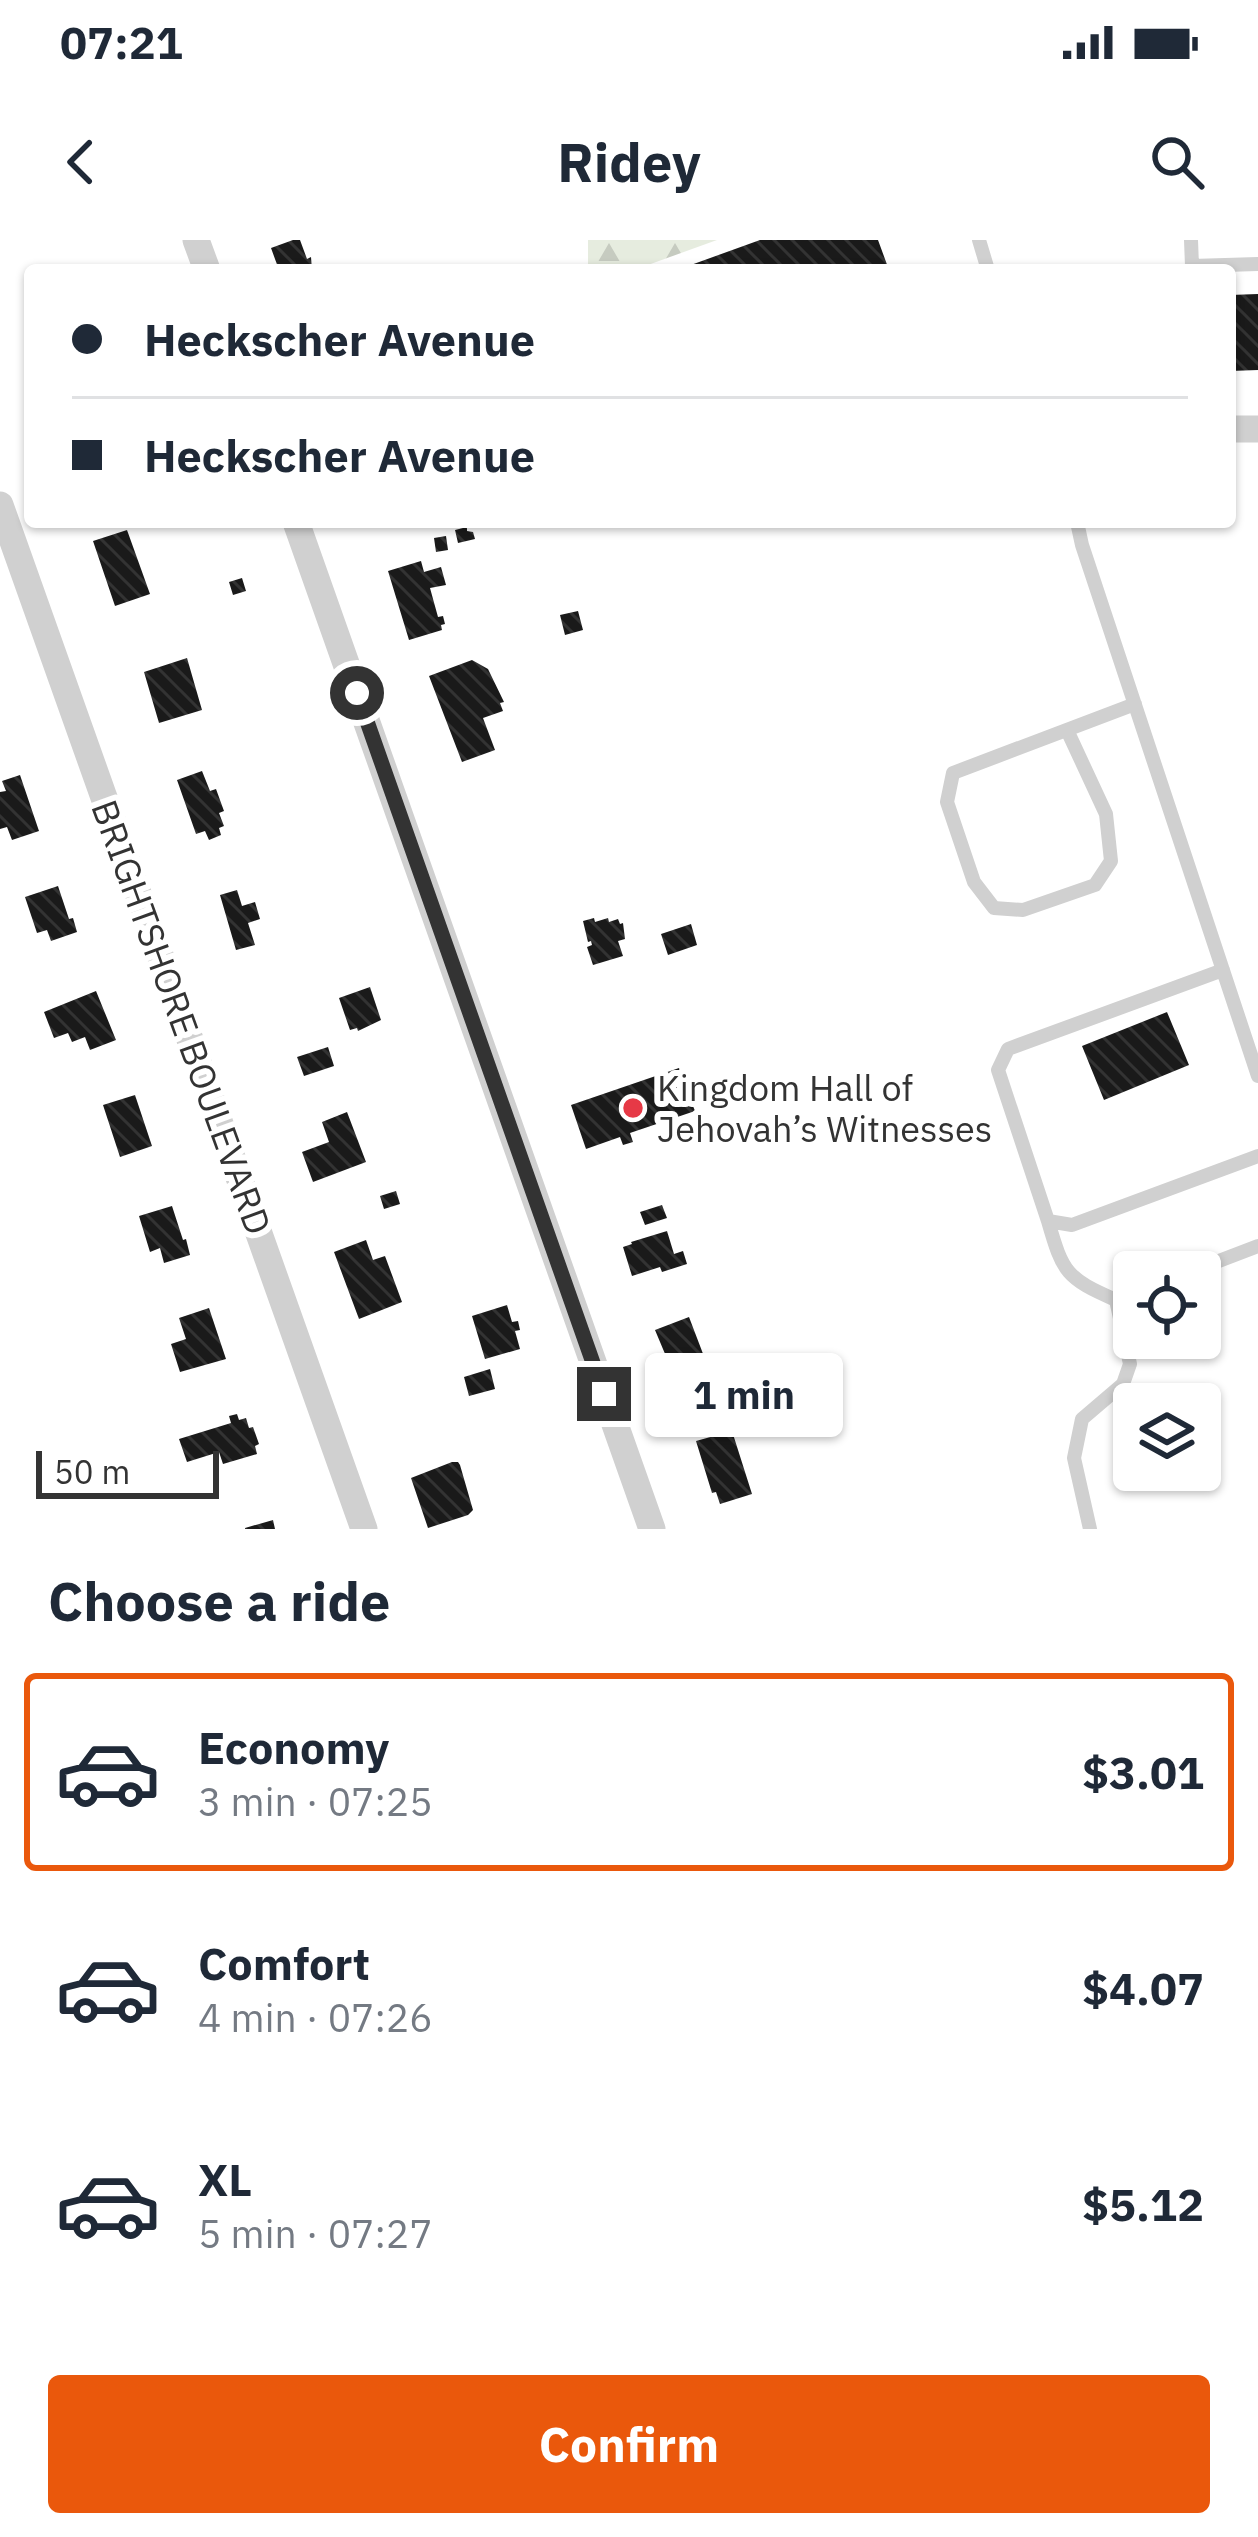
<!DOCTYPE html>
<html lang="en">
<head>
<meta charset="utf-8">
<style>
	:root { --surface:#fff; --page:#f6f6f7; --text:#1f2937; --muted:#747a83; --line:#e0e1e3; --accent:#ea580c }
	body { margin:0; font-family:"IBM Plex Sans",sans-serif; background:var(--page); color:var(--text); height:100vh; display:flex; flex-direction:column; font-size:45px; white-space:nowrap }
	* { box-sizing:border-box; margin:0 }
	p { font-size:39px; color:var(--muted) }
	.icon { flex:none; width:66px; height:66px; fill:none; stroke:currentColor; stroke-width:2; stroke-linecap:round; stroke-linejoin:round }
	.map { position:relative; height:1289px; overflow:hidden }
	.drawer { display:flex; flex-direction:column; background:var(--surface); flex:1 }
	.drawer>* { flex:none }
	.guide { position:absolute; left:24px; top:24px; width:1212px; height:264px; border-radius:12px; box-shadow:0 3px 9px #0004; display:grid; align-content:center; height:264px; padding:0 48px; background:var(--surface) }
	.tools { position:absolute; left:1113px; top:1011px; display:grid; gap:24px }
	.tools a { display:grid; place-items:center; width:108px; height:108px; border-radius:12px; background:var(--surface); box-shadow:0 3px 9px #0004; font-size:60px }
	.scale { position:absolute; left:36px; bottom:30px; width:183px; box-sizing:border-box; padding-left:12px; border:6px solid #333; border-top:0; font-size:33px; line-height:42px; white-space:nowrap; color:#333; -webkit-text-stroke:9px #fff; paint-order:stroke }
	.end { position:absolute; width:54px; height:54px; margin:-27px; border:15px solid #333; background:#fff; box-shadow:0 0 0 6px #fff }
	.from { border-radius:50% }
	.bubble { position:absolute; height:84px; border-radius:12px; background:var(--surface); box-shadow:0 3px 9px #0004; font-size:39px; font-weight:700; line-height:84px; text-align:center }
	.guide b { display:flex; align-items:center; gap:42px; height:114px; font-size:45px }
	.guide b+b { border-top:3px solid var(--line) }
	.guide i { width:30px; height:30px; background:var(--text) }
	ul { padding:0; list-style:none }
	li { display:flex; align-items:center; gap:36px; height:198px; margin:0 24px 18px; padding:0 24px; border:6px solid transparent; border-radius:12px }
	li div { flex:1 }
	li b { display:block; font-size:45px }
	li em { font-style:normal; font-weight:700 }
	li.selected { border-color:var(--accent) }
	li>.icon { width:108px; height:108px; stroke-width:1.5 }
	h2 { padding:0 48px; font-size:54px; line-height:144px }
	.button { display:flex; gap:24px; margin-top:auto; padding:24px 48px }
	.button a { flex:1; height:138px; border-radius:12px; background:var(--accent); color:#fff; font-size:48px; font-weight:700; line-height:138px; text-align:center }
	.status { display:flex; justify-content:space-between; align-items:center; height:84px; padding:0 60px; background:var(--surface); direction:ltr }
	.status svg { height:33px; fill:currentColor }
	header { display:flex; justify-content:space-between; align-items:center; height:156px; padding:0 48px; background:var(--surface); font-size:54px; font-weight:700 }
	.map>svg:first-child { display:block }
</style>
</head>
<body>
<div class="status"><b>07:21</b><svg viewBox="0 0 49 12"><path d="M0 12V9h3v3zM5 12V6h3v6zM10 12V3h3v9zM15 12V0h3v12zM26 1h20v11H26zM47 4h2v5h-2z"/></svg></div>
<header><svg class="icon" aria-label="back" viewBox="0 0 24 24"><path d="M15 5l-7 7 7 7"/></svg>Ridey<svg class="icon" aria-label="search" viewBox="0 0 24 24"><circle cx="10" cy="10" r="6"/><path d="M15 15l6 6"/></svg></header>
<div class="map">
<svg width="1258" height="1289" viewBox="0 0 1258 1289">
	<defs>
		<pattern id="forest-firs" width="22" height="20" patternUnits="userSpaceOnUse" patternTransform="scale(3)"><rect width="22" height="20" fill="#e6ecdf"/><path d="M5 1l3.5 6h-7zM16 11l3.5 6h-7z" fill="#c6cbc0"/></pattern>
		<pattern id="building-back-hatch" width="6" height="6" patternUnits="userSpaceOnUse" patternTransform="scale(3)"><rect width="6" height="6" fill="#1a1a1a"/><path d="M-1 5l2 2M0 0l6 6M5-1l2 2" fill="none" stroke="#333"/></pattern>
	</defs>
	<rect width="100%" height="100%" fill="#fff"/>
	<path fill="url(#forest-firs)" d="M588 0H717L634 30H588Z"/>
	<path fill="url(#building-back-hatch)" d="M293 0H300L307 19 311 17 312 30H279L271 8Z
		M760 0H878L889 30H677Z
		M1258 54V130L1230 131V55Z
		M467 287V291L473 292 475 299 458 303 455 290Z
		M127 290 150 354 115 366 93 301Z
		M446 296 448 310 436 312 434 298Z
		M421 321 424 332 441 327 446 345 430 348 438 377 443 376 445 384 441 385 442 390 409 400 388 331Z
		M242 338 246 351 233 355 229 342Z
		M578 371 583 390 565 395 560 375Z
		M187 418 202 470 159 483 144 432Z
		M472 420 488 429 504 462 500 463 503 471 483 478 495 510 462 522 429 436Z
		M202 531 210 551 216 549 224 571 219 573 224 586 219 588 221 595 209 600 205 591 196 594 177 540Z
		M20 535 39 591 12 600 7 587 0 589V552L6 551 2 541Z
		M58 646 69 679 73 678 77 692 51 701 47 690 37 693 25 657Z
		M237 650 242 666 255 662 260 679 248 683 255 705 236 710 220 655Z
		M594 678 595 682 608 678 609 682 618 679 620 684 623 683 625 699 618 701 623 716 593 725 587 707 592 705 591 701 588 702 583 681Z
		M691 684 697 705 668 715 661 694Z
		M370 747 381 780 358 791 357 788 350 790 339 758Z
		M96 751 116 800 90 810 85 797 72 802 68 793 54 798 44 772Z
		M1167 772 1189 825 1104 860 1082 806Z
		M328 807 334 826 304 836 297 817Z
		M679 828 683 841 696 837 703 857 691 861 695 871 630 893 633 902 623 905 620 897 586 909 571 865Z
		M135 855 152 906 120 917 103 865Z
		M347 872 366 922 313 942 302 912 329 902 322 882Z
		M396 951 400 964 384 969 380 956Z
		M662 965 667 978 645 985 640 972Z
		M172 966 183 1000 186 999 190 1015 164 1023 160 1008 150 1012 139 976Z
		M667 991 674 1014 683 1011 687 1024 662 1032 660 1027 632 1036 623 1007 632 1004 631 1002Z
		M366 1000 373 1020 385 1016 402 1062 359 1079 334 1012Z
		M507 1065 512 1082 518 1081 520 1090 515 1091 520 1109 485 1119 472 1076Z
		M209 1068 226 1119 180 1132 171 1104 186 1099 179 1078Z
		M689 1077 713 1140 681 1152 655 1090Z
		M490 1129 495 1149 469 1156 464 1137Z
		M237 1174 239 1180 246 1178 249 1188 253 1187 259 1204 255 1206 257 1214 223 1224 219 1212 187 1222 179 1199 231 1183 229 1176Z
		M732 1191 752 1254 720 1264 716 1252 712 1253 696 1201Z
		M452 1222H458L460 1225 473 1270 468 1275 428 1288 411 1238Z
		M273 1280 275 1289H245V1288Z"/>
	<g fill="none" stroke-linecap="round" stroke-linejoin="round">
		<path stroke="#d0d0d0" stroke-width="14" d="M979 0 988 30
			M1191 0 1192 26 1258 24
			M1077 282 1082 305 1258 836
			M1067 490 1106 574 1111 621 1095 645 1023 670 994 668 974 642 947 562 953 533 1135 464
			M1223 730 1008 809 998 830 1048 981 1072 985 1258 916
			M1048 981C1063 1033 1066 1038 1116 1060L1130 1124 1123 1144 1082 1179 1074 1218 1090 1289
			M1190 1032 1258 1006
			M1116 1060 1134 1053"/>
		<path stroke="#d0d0d0" stroke-width="27" d="M196 0 207 30
			M1230 189H1258
			M0 265 364 1289
			M296 282 652 1289"/>
	</g>
	<g fill="none" stroke-linecap="round" stroke-linejoin="round">
		<path stroke="#333" stroke-width="15" d="M357 453 604 1154"/>
	</g>
	<circle fill="#e63946" stroke="#fff" stroke-width="4.5" cx="633" cy="868" r="12"/>
	<g text-anchor="middle" dominant-baseline="central" stroke-width="12" stroke-linejoin="round" paint-order="stroke">
		<g font-size="36" fill="#333" stroke="#fff">
			<text transform="translate(182 777) rotate(70)">BRIGHTSHORE BOULEVARD</text>
		</g>
		<g font-size="36" fill="#333" stroke="#fff" text-anchor="start">
			<text x="657" y="847">Kingdom Hall of<tspan x="657" dy="41">Jehovah’s Witnesses</tspan></text>
		</g>
	</g>
</svg>
<div class="tools">
<a><svg class="icon" aria-label="locate" viewBox="0 0 24 24"><circle cx="12" cy="12" r="6"/><path d="M12 2v4M12 18v4M2 12h4M18 12h4"/></svg></a>
<a><svg class="icon" aria-label="layers" viewBox="0 0 24 24"><path d="M12 4l9 5-9 5-9-5zM3 14l9 5 9-5"/></svg></a>
</div>
<div class="scale">50 m</div>
<i class="end from" style="left:357px;top:453px"></i>
<i class="end" style="left:604px;top:1154px"></i>
<div class="bubble" style="left:645px;top:1113px;width:198px">1 min</div>
<div class="guide">
<b><i class="from"></i>Heckscher Avenue</b>
<b><i></i>Heckscher Avenue</b>
</div>
</div>
<section class="drawer">
<h2>Choose a ride</h2>
<ul>
<li class="selected"><svg class="icon" aria-label="car" viewBox="0 0 24 24"><path d="M5 17H2v-5l4-1 3-4h7l3 4 3 1v5h-3M9 17h6M6 11h13"/><circle cx="7" cy="17" r="2"/><circle cx="17" cy="17" r="2"/></svg><div><b>Economy</b><p>3 min · 07:25</p></div><em>$3.01</em></li>
<li><svg class="icon" aria-label="car" viewBox="0 0 24 24"><path d="M5 17H2v-5l4-1 3-4h7l3 4 3 1v5h-3M9 17h6M6 11h13"/><circle cx="7" cy="17" r="2"/><circle cx="17" cy="17" r="2"/></svg><div><b>Comfort</b><p>4 min · 07:26</p></div><em>$4.07</em></li>
<li><svg class="icon" aria-label="car" viewBox="0 0 24 24"><path d="M5 17H2v-5l4-1 3-4h7l3 4 3 1v5h-3M9 17h6M6 11h13"/><circle cx="7" cy="17" r="2"/><circle cx="17" cy="17" r="2"/></svg><div><b>XL</b><p>5 min · 07:27</p></div><em>$5.12</em></li>
</ul>
<div class="button"><a>Confirm</a></div>
</section>
</body>
</html>
